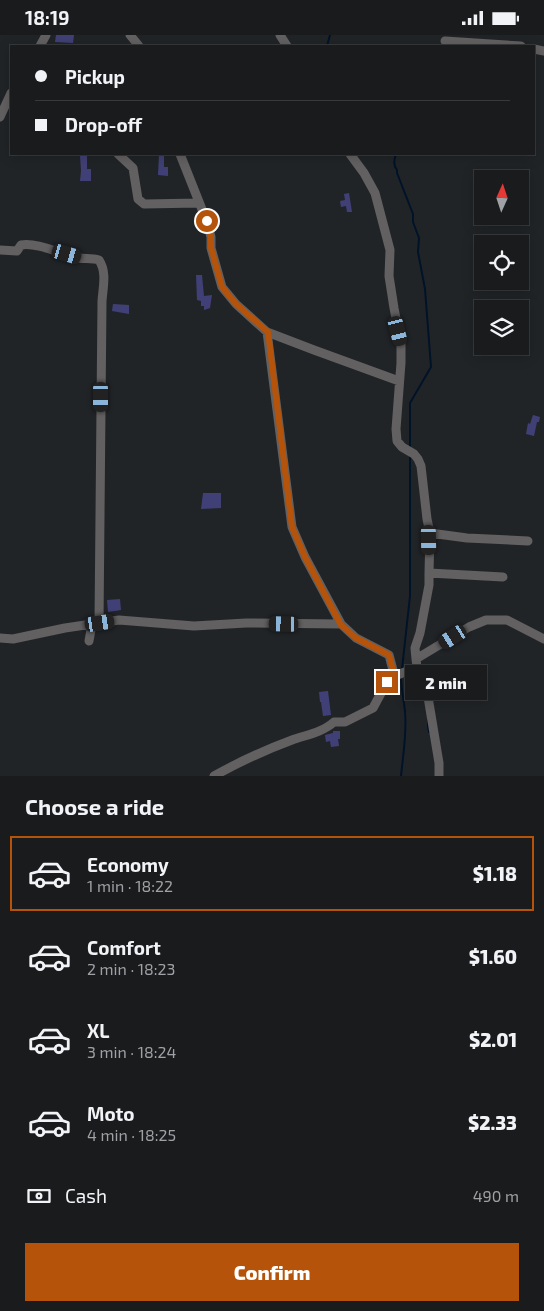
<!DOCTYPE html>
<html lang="en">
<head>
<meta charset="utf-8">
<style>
	:root { --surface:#191b1d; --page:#222426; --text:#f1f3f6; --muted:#9fa1a4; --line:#37393b; --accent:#b45309 }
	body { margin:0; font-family:"Exo 2",sans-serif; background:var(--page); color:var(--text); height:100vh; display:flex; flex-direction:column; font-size:19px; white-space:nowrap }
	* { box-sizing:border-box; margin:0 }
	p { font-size:16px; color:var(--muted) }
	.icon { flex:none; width:28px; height:28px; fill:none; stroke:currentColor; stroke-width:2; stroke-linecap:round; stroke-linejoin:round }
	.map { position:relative; height:741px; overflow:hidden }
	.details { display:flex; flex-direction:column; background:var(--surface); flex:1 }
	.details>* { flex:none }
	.guide { position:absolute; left:10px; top:10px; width:525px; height:110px; border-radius:0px; box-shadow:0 2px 12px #0003,0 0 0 1px var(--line); display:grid; align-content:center; height:110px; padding:0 25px; background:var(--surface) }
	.needle { width:32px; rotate:3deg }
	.controls { position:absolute; left:474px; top:135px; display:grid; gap:10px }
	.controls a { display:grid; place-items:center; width:55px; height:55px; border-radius:0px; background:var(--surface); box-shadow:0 2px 12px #0003,0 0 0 1px var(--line); font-size:25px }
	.end { position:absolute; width:22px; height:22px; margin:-11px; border:6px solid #b45309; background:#fff; box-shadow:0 0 0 2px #fff }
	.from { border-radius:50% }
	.bubble { position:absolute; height:35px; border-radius:0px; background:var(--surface); box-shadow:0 2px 12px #0003,0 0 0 1px var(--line); font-size:16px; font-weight:800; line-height:35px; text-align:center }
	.car { position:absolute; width:15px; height:30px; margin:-15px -8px; border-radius:6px; box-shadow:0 0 4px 1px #0007; background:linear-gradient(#222 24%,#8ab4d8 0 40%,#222 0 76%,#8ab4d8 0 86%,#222 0) }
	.guide b { display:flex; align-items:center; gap:18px; height:48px; font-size:19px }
	.guide b+b { border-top:1px solid var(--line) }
	.guide i { width:12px; height:12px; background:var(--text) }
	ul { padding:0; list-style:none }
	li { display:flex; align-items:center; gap:15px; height:75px; margin:0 10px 8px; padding:0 15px; border:2px solid transparent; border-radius:0px }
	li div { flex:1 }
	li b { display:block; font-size:19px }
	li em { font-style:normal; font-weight:800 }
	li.selected { border-color:var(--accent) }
	li>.icon { width:45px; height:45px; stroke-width:1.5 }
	h2 { padding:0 25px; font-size:22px; line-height:60px }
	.pay { display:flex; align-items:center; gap:12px; height:55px; padding:0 25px; font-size:19px }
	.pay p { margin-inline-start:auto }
	.cta { display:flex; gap:10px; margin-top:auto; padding:10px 25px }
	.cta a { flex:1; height:58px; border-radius:0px; background:var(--accent); color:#fff; font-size:20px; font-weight:800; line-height:58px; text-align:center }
	.status { display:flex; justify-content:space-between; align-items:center; height:35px; padding:0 25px; background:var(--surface); direction:ltr }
	.status svg { height:14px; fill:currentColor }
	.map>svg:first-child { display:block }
</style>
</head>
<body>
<div class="status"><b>18:19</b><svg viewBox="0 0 49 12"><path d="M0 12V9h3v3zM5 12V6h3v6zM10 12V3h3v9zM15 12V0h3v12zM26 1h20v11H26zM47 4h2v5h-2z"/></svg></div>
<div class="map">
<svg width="544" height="741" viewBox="0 0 544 741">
	<rect width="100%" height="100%" fill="#212427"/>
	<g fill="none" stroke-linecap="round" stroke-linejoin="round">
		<path stroke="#001329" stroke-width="2" d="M327 11 330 0
			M396 119C394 125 393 130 397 135V138L413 179V187L419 203 418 217 425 254 431 332 410 368V412
			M402 634 410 561V419
			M428 684V691L429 697
			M401 741C403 720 407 698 405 677 404 665 401 654 401 641"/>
	</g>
	<path fill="#414076" d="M56 0H74L73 8 55 7Z
		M159 119H164V132H168V141L158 140Z
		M80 121H87V134H91V146H80L81 136Z
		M349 158 352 177H347L346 171 341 172 340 166 345 165 344 159Z
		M196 240H202L204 261 212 260 210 273 204 275V271H201V266L197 265Z
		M113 269 129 270V279L112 276Z
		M533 380 540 382 539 387H537L534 401 526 399 528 388 530 389Z
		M203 458H221V473L201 474Z
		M120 564 121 575 108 577 107 565Z
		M328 656 331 680 323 681 321 667H320L319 657Z
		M333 696H340V704H338L339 711 331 712 330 706 326 707 325 700 333 698Z"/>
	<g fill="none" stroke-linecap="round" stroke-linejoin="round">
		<path stroke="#626061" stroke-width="9" d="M130 0 139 11
			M280 0 287 11
			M445 6 521 11
			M40 11 46 0
			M534 14 544 16
			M0 82 11 58
			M118 119 133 133 138 164 144 169 199 168
			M180 119 207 187 211 202V213L222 252 236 269 267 297 314 315 399 346
			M350 119 364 138 375 158 390 215 389 241 394 273 401 310V328L396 394 397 406 402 412 414 419 418 424 421 431 427 484 430 498 429 538V550L420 598 415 613 416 624 417 632 427 656 439 728V741
			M0 215 17 216 21 210C38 207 62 220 79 223 85 224 92 223 99 225 107 237 103 252 102 266L99 588
			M267 297 292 492 305 522 341 589 356 603 389 620 394 639 387 647
			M430 498 467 503 528 506
			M429 538 503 542
			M0 603 13 604 65 593 119 585 194 591 246 588 341 589
			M89 606 92 589
			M416 624 469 592 486 585H507L544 604
			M214 741C239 727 265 715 292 705 306 700 323 697 334 687H345L373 673 387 647 395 641 417 632"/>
	</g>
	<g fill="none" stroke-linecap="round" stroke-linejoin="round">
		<path stroke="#b45309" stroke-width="6" d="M207 186 211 202V213L222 252 236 269 268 297 292 492 305 522 341 590 356 603 389 620 394 639 387 647"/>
	</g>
</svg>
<div class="controls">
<a><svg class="needle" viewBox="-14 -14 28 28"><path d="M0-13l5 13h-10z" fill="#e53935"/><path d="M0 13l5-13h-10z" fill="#9fa1a4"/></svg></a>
<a><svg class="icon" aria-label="locate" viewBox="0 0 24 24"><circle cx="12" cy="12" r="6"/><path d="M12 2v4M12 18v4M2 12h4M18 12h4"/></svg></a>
<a><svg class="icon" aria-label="layers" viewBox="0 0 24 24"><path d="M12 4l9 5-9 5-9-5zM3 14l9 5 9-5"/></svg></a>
</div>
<i class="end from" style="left:207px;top:186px"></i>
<i class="end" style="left:387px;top:647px"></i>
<div class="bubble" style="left:405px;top:630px;width:82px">2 min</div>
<i class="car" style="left:67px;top:219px;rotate:106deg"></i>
<i class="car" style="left:398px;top:296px;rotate:166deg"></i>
<i class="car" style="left:101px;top:362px;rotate:180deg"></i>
<i class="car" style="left:429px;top:505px;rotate:179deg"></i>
<i class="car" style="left:100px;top:588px;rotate:81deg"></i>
<i class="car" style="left:284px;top:589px;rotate:271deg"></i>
<i class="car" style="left:453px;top:602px;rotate:238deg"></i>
<div class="guide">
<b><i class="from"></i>Pickup</b>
<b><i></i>Drop-off</b>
</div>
</div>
<section class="details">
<h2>Choose a ride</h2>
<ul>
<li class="selected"><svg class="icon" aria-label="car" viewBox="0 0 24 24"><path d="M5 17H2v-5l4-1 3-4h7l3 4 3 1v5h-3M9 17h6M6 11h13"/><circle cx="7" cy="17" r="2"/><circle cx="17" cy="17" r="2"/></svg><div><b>Economy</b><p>1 min · 18:22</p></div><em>$1.18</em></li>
<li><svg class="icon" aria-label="car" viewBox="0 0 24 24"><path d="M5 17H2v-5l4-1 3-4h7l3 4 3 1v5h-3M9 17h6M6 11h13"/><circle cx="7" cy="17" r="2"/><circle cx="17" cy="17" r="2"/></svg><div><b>Comfort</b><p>2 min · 18:23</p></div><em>$1.60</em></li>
<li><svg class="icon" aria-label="car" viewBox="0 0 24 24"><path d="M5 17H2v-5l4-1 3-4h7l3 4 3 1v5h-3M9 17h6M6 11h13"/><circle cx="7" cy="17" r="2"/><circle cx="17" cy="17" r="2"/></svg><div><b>XL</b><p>3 min · 18:24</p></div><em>$2.01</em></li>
<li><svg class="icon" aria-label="car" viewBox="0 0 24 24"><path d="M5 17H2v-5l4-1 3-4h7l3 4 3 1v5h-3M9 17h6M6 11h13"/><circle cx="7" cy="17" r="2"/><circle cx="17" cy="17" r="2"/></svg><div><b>Moto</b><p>4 min · 18:25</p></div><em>$2.33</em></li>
</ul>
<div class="pay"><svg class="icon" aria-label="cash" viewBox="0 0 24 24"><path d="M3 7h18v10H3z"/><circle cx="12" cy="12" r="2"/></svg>Cash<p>490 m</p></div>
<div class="cta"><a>Confirm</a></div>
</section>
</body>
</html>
